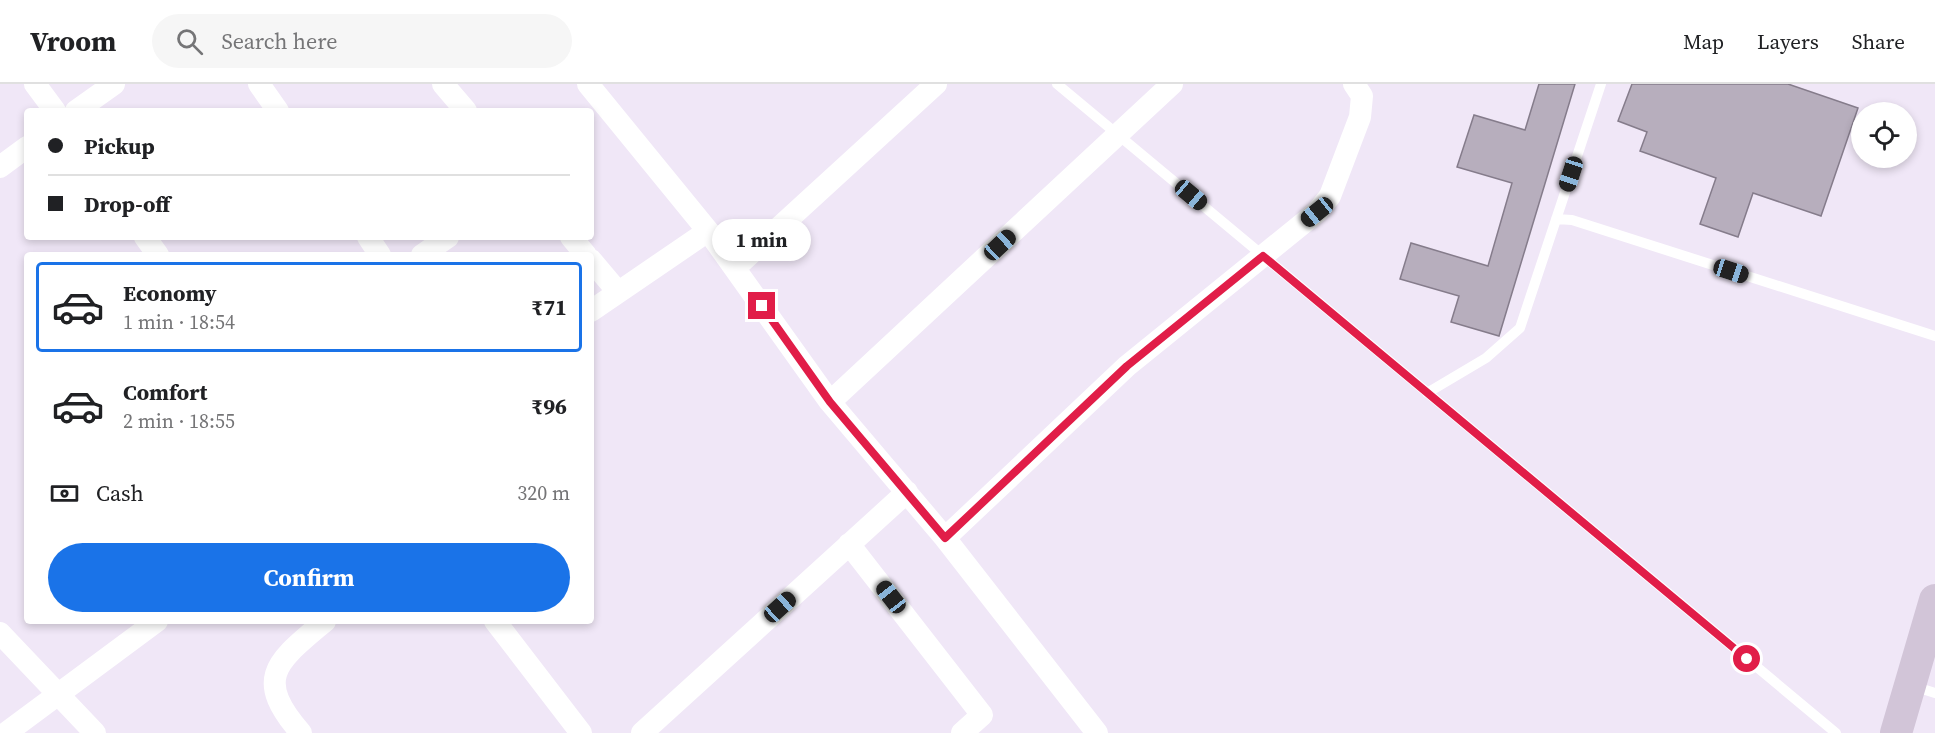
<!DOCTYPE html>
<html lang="en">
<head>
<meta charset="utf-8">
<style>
	:root { --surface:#fff; --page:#f6f6f6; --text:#202124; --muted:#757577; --line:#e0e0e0; --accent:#1a73e8 }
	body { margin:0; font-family:"Source Serif 4",serif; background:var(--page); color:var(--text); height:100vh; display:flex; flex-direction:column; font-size:22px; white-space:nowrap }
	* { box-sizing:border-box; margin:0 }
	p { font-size:20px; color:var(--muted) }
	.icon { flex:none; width:33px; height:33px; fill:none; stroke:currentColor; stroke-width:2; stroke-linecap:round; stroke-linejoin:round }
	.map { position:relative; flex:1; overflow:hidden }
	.panel { position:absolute; left:24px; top:168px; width:570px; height:372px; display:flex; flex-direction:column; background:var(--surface); border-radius:6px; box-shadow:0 3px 9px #0003 }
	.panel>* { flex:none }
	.guide { position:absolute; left:24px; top:24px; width:570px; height:132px; border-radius:6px; box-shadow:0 3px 9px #0003; display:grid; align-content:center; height:132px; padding:0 24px; background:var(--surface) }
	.buttons { position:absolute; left:1851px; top:18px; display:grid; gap:12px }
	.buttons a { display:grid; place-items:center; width:66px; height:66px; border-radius:50%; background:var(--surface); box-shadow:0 3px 9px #0003; font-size:30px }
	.end { position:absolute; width:27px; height:27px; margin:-14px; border:8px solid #e11d48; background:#fff; box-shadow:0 0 0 3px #fff }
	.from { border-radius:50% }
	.bubble { position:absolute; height:42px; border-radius:21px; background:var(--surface); box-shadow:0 3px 9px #0003; font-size:20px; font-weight:700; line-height:42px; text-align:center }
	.car { position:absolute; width:18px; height:36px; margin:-18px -9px; border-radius:8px; box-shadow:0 0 4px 2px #0007; background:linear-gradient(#222 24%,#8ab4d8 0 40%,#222 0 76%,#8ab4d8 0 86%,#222 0) }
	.guide b { display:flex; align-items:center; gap:21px; height:57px; font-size:22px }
	.guide b+b { border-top:2px solid var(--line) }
	.guide i { width:15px; height:15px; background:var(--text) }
	ul { padding:10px 0 0; list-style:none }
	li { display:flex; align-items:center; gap:18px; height:90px; margin:0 12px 9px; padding:0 12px; border:3px solid transparent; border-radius:6px }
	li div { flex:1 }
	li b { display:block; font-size:22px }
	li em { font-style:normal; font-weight:700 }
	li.active { border-color:var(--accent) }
	li>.icon { width:54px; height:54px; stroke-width:1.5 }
	.pay { display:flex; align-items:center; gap:15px; height:66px; padding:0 24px; font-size:22px }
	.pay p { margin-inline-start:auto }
	.primary-button { display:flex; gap:12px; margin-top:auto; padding:12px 24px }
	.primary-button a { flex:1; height:69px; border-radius:36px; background:var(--accent); color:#fff; font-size:24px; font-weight:700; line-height:69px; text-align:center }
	header { display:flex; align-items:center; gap:36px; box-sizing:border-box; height:84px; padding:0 30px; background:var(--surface); border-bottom:2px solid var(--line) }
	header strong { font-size:28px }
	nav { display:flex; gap:33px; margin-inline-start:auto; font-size:21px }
	.search { width:420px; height:54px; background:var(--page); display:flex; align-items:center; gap:15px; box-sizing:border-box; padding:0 21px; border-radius:33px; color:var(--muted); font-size:22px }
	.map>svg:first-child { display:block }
</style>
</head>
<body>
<header>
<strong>Vroom</strong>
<div class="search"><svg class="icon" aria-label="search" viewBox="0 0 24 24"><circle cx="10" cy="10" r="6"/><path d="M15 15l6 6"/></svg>Search here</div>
<nav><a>Map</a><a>Layers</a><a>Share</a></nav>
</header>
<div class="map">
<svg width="1935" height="649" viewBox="0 0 1935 649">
	<rect width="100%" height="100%" fill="#f0e7f7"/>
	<path fill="#b7aebd" stroke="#857c8b" stroke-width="1.5" d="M1539 0H1575L1499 252 1451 238 1459 212 1400 195 1411 159 1488 182 1512 99 1457 83 1474 31 1525 46Z
		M1632 0H1788L1858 24 1821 132 1753 109 1738 153 1700 140 1716 94 1640 67 1647 48 1618 37Z"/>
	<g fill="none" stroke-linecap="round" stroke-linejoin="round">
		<path stroke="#fff" stroke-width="10" d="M1057 0 1836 649
			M1556 135 1572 136 1935 252
			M1427 309 1486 274 1520 244 1601 0
			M1913 602 1935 609"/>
		<path stroke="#fff" stroke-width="22" d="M35 0 55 27
			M259 0 278 27
			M443 0 466 27
			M588 0 708 147
			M76 27 114 0
			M0 83 27 63
			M145 153 158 171
			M368 153 380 171
			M571 153 586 171
			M422 171 448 153
			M591 176 618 208
			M735 184 936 0
			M591 227 708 147 830 318 945 454 1097 649
			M830 318 1172 0
			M945 454 1127 282 1317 128 1330 112 1360 33 1362 12 1354 0
			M849 460 982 631 962 649
			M495 537 581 649
			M0 549 95 649
			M6 649 157 537
			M301 649C252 593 278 577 325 537
			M642 649 907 408"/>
		<path stroke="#d2c5d8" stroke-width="32" d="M1896 649 1935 516"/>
	</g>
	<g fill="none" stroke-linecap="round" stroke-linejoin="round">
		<path stroke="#e11d48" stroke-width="8" d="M762 222 830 318 945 454 1127 282 1263 172 1747 575"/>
	</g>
</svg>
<div class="buttons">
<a><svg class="icon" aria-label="locate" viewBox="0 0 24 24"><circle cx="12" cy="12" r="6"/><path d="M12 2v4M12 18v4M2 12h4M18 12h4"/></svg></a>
</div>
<i class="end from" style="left:1747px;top:575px"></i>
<i class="end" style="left:762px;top:222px"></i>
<div class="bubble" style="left:712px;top:135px;width:99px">1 min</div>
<i class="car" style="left:1571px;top:90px;rotate:198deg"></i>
<i class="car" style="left:1191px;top:111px;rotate:130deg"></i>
<i class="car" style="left:1317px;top:128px;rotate:231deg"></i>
<i class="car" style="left:1000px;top:161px;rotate:47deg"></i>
<i class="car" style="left:1731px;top:187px;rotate:108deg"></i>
<i class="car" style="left:891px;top:513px;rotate:322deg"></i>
<i class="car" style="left:780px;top:523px;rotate:48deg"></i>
<div class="guide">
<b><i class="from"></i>Pickup</b>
<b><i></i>Drop-off</b>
</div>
<section class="panel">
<ul>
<li class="active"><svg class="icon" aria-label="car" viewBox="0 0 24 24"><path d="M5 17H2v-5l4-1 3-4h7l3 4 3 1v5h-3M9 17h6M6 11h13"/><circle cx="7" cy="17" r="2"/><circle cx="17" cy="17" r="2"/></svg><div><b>Economy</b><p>1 min · 18:54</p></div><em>₹71</em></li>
<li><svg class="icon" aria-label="car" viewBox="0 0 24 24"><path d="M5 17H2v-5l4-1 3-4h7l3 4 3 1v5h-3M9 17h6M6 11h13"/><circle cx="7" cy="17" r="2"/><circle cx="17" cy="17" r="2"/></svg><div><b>Comfort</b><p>2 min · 18:55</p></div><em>₹96</em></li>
</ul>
<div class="pay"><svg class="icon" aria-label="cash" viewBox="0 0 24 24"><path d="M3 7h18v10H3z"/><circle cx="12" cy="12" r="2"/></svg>Cash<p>320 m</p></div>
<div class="primary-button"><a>Confirm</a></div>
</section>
</div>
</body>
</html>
